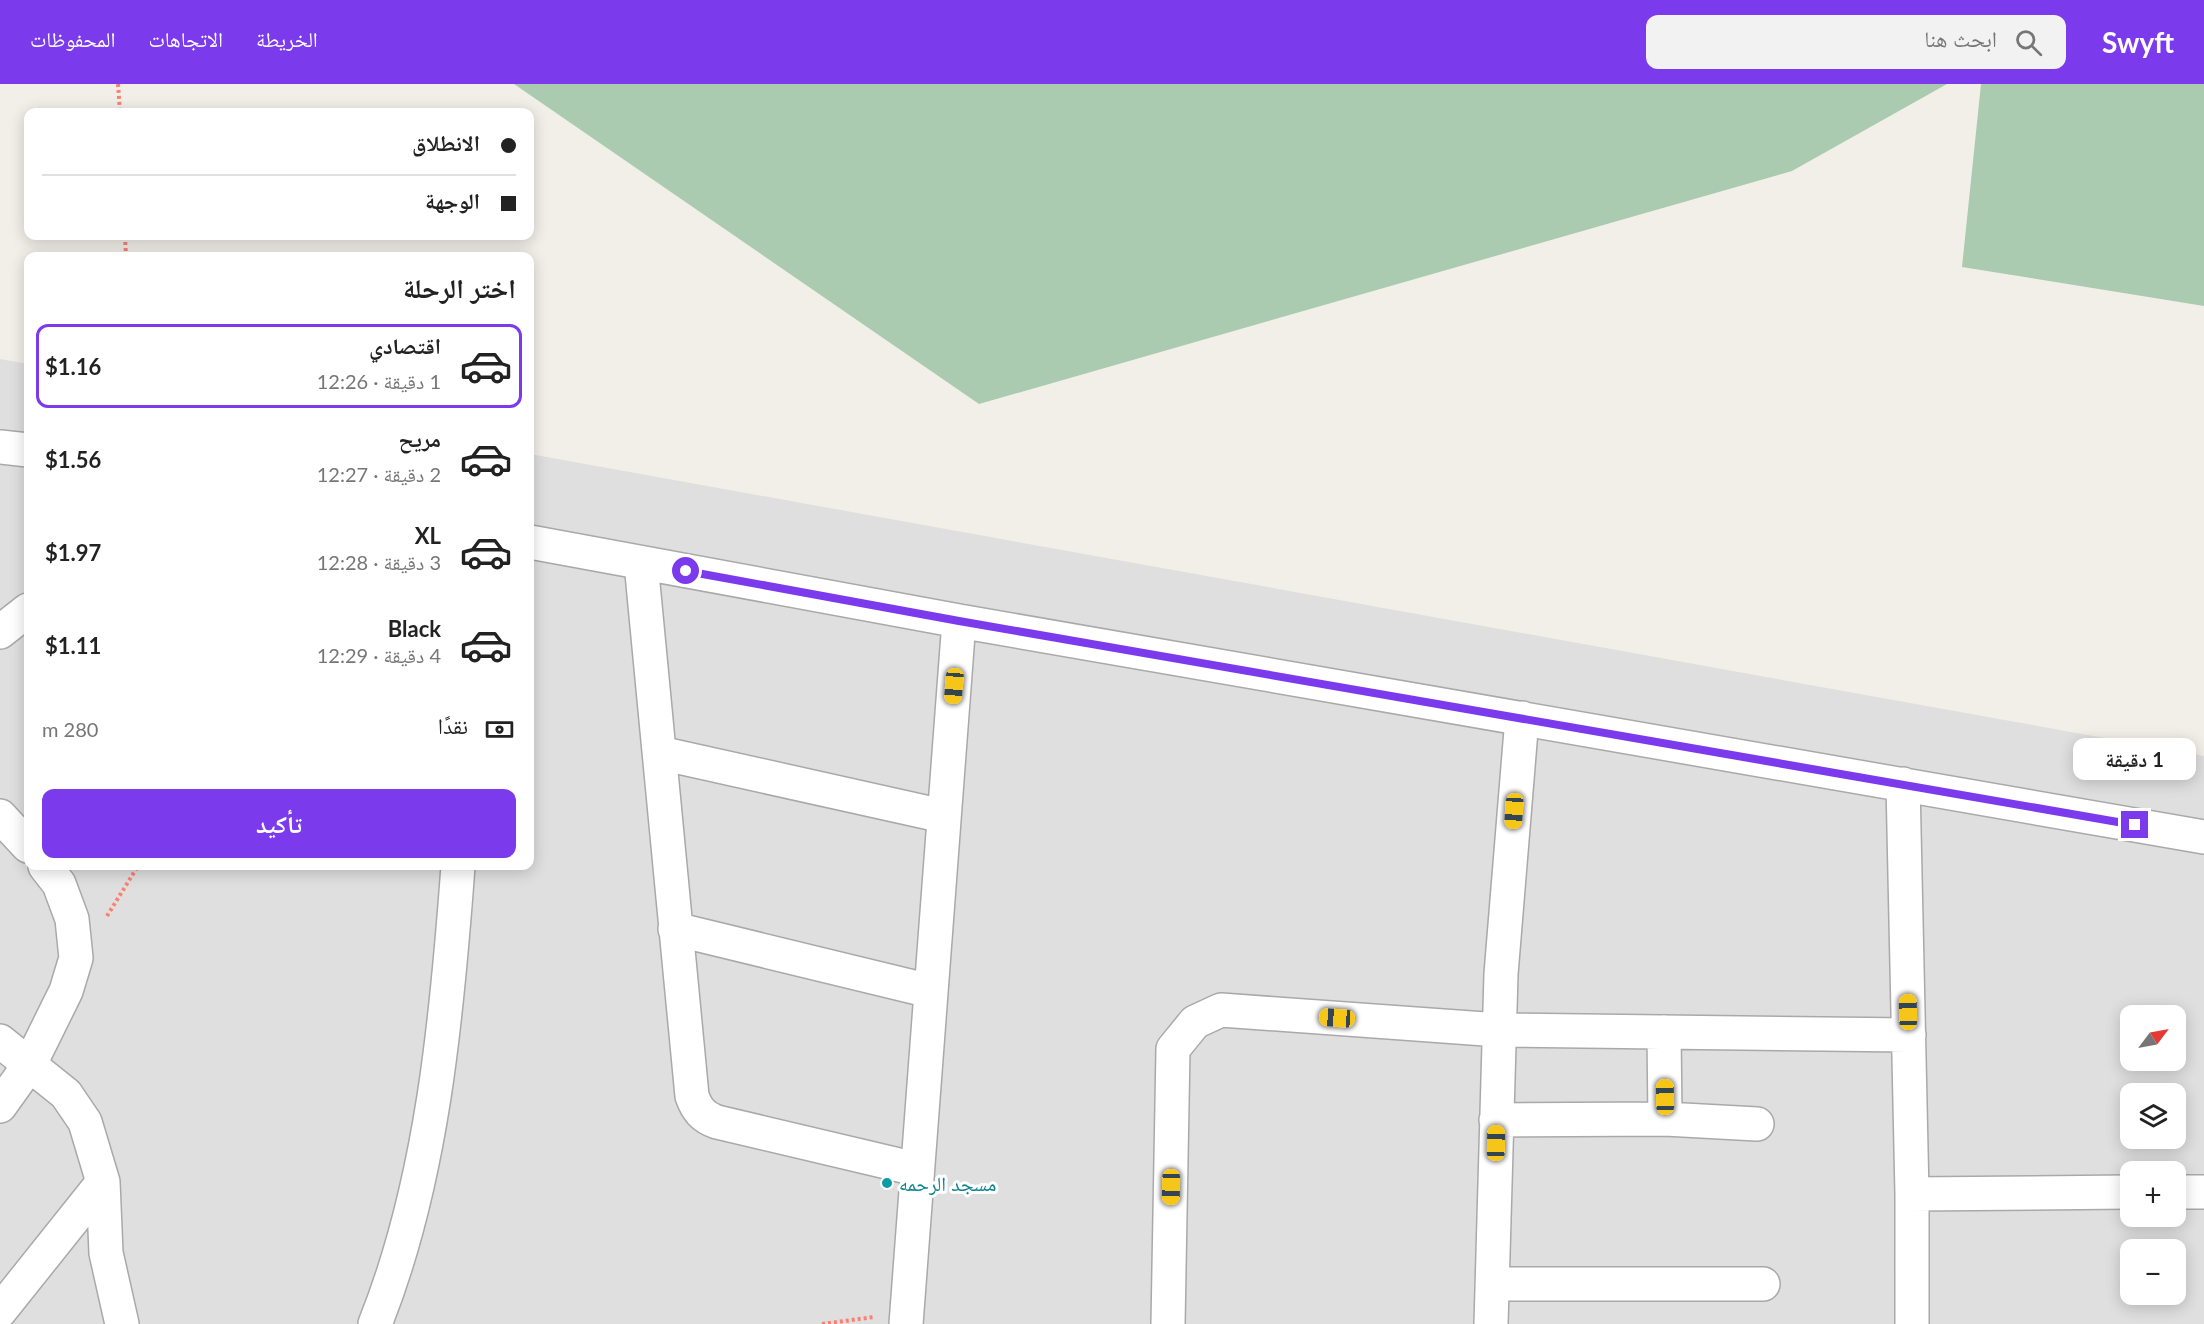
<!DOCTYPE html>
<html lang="ar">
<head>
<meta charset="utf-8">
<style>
	:root { --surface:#fff; --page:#f2f2f2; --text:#222; --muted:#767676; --line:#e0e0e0; --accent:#7c3aed }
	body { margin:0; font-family:Lato,"Noto Naskh Arabic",sans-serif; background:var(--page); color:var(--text); direction:rtl; height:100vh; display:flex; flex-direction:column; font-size:22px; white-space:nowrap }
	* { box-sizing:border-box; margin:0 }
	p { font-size:20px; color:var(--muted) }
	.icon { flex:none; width:33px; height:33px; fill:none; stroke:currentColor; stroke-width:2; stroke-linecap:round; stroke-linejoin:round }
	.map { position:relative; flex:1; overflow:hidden; direction:ltr }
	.details { position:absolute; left:24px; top:168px; width:510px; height:618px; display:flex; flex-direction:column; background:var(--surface); border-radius:12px; box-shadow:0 3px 15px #0003; direction:rtl }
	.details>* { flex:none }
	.guide { position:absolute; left:24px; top:24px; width:510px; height:132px; border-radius:12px; box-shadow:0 3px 15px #0003; direction:rtl; display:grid; align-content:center; height:132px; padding:0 18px; background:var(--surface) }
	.needle { width:39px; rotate:58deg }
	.buttons { position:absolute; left:2120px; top:921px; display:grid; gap:12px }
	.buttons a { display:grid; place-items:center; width:66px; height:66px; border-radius:12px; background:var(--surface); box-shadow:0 3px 15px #0003; font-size:30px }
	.end { position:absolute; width:27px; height:27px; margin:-14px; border:8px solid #7c3aed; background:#fff; box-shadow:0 0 0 3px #fff }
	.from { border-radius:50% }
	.bubble { position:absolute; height:42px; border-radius:12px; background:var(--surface); box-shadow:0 3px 15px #0003; font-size:20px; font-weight:700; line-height:42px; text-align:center; direction:rtl }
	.car { position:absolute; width:18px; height:36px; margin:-18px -9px; border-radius:8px; box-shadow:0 0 4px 2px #0007; background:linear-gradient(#f5c518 24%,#345 0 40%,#f5c518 0 76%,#345 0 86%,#f5c518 0) }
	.guide b { display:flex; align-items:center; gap:21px; height:57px; font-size:22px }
	.guide b+b { border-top:2px solid var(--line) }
	.guide i { width:15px; height:15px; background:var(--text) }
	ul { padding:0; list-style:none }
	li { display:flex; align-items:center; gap:18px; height:84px; margin:0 12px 9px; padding:0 6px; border:3px solid transparent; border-radius:12px }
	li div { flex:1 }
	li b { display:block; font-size:22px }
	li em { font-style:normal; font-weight:700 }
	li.current { border-color:var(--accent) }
	li>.icon { width:54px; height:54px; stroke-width:1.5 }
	h2 { padding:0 18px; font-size:27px; line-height:72px }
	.pay { display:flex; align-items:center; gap:15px; height:66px; padding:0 18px; font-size:22px }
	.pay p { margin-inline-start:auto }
	.action { display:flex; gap:12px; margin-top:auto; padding:12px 18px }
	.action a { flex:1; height:69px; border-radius:12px; background:var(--accent); color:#fff; font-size:24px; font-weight:700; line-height:69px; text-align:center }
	header { display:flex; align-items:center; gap:36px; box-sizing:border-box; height:84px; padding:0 30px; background:var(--accent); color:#fff }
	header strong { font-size:28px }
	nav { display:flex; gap:33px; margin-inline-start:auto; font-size:21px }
	.search { width:420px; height:54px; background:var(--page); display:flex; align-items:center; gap:15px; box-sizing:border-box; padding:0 21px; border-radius:12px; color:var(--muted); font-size:22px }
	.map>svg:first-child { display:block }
</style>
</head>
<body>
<header>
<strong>Swyft</strong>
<div class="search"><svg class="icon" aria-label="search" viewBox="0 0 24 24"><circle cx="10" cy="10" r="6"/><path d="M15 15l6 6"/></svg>ابحث هنا</div>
<nav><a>الخريطة</a><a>الاتجاهات</a><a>المحفوظات</a></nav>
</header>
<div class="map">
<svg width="2204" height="1240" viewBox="0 0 2204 1240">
	<rect width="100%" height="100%" fill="#f2efe9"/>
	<path fill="#e0dfdf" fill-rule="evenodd" d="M0 275 28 280V782H530V370L2204 672V1240H0ZM2130 932H2175V976H2130ZM2130 1010H2175V1054H2130ZM2130 1088H2175V1132H2130ZM2130 1166H2175V1210H2130Z"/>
	<path fill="#aacbaf" d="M514 0H1947L1792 87 979 320Z
		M1981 0H2204V222L1962 183Z"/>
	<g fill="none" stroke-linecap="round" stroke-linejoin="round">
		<g stroke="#a9a9a9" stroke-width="36">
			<path id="minor" d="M0 363 28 366
				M530 458 959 537 2204 753
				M641 479 692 1012C697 1026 703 1033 717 1038L916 1085
				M0 548 28 526
				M660 669 943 732
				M1903 700 1912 1110V1240
				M0 732 28 762
				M675 845 930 907
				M1664 948 1665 1035
				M0 957 66 1010 85 1038 103 1098 106 1169 122 1240
				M0 1022 30 980 66 907 76 874 72 835 59 800 45 782
				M1496 1036 1665 1035 1757 1040
				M2175 1108H2204
				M1912 1110 2130 1108
				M1492 1200H1763
				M0 1227 103 1098
				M375 1240C432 1098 447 933 458 782
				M906 1240 959 537
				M1168 1240 1173 965 1195 938 1221 926 1499 946 1909 951
				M1491 1240 1501 890 1522 634"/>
		</g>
		<path stroke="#fa8072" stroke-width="4" stroke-dasharray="3 3" stroke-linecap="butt" d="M118 0 120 28
			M125 152 126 172
			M107 832 138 782
			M822 1240 874 1233"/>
		<use href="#minor" stroke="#fff" stroke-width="33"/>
	</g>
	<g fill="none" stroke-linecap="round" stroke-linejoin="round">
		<path stroke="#7c3aed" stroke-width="8" d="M686 487 959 537 2135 741"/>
	</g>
	<circle fill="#0f9aa8" stroke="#fff" stroke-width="2" cx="887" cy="1099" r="6"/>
	<g text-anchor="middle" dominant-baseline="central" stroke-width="6" stroke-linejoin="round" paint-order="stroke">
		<g font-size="20" fill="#0d838f" stroke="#fff" text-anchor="start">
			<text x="899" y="1099">مسجد الرحمه</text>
		</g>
	</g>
</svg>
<div class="buttons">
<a><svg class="needle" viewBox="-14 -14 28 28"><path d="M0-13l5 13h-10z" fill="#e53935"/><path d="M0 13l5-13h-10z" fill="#767676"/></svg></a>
<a><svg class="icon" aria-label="layers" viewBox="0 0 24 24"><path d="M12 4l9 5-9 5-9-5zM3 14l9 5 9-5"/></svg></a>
<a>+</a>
<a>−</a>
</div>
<i class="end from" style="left:686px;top:487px"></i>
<i class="end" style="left:2135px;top:741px"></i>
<div class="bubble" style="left:2073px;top:654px;width:123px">1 دقيقة</div>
<i class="car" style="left:954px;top:602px;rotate:185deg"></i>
<i class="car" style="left:1514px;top:727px;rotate:184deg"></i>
<i class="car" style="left:1908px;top:928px;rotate:359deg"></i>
<i class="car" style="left:1337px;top:934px;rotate:274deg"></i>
<i class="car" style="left:1665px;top:1013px;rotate:359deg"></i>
<i class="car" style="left:1496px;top:1059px;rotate:1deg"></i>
<i class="car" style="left:1171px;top:1103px;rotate:181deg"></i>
<div class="guide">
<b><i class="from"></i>الانطلاق</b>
<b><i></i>الوجهة</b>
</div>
<section class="details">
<h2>اختر الرحلة</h2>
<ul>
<li class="current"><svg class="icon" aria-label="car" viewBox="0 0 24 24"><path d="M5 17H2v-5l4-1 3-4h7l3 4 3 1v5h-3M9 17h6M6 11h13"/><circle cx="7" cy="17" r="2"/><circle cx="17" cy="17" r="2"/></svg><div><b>اقتصادي</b><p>1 دقيقة · 12:26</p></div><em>$1.16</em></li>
<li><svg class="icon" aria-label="car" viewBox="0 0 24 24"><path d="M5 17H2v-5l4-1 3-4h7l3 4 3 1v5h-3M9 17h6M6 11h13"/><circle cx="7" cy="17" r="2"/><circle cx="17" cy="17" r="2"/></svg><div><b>مريح</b><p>2 دقيقة · 12:27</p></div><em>$1.56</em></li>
<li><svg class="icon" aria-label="car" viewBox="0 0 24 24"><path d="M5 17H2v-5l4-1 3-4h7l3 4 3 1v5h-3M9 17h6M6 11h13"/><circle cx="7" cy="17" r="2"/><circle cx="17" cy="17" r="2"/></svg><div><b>XL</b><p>3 دقيقة · 12:28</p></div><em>$1.97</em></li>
<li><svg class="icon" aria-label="car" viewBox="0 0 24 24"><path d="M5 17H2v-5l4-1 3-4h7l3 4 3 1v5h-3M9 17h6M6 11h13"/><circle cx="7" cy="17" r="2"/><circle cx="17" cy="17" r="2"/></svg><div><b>Black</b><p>4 دقيقة · 12:29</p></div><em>$1.11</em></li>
</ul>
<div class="pay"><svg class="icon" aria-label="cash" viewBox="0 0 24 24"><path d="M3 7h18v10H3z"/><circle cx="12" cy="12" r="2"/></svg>نقدًا<p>280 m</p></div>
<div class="action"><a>تأكيد</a></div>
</section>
</div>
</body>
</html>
